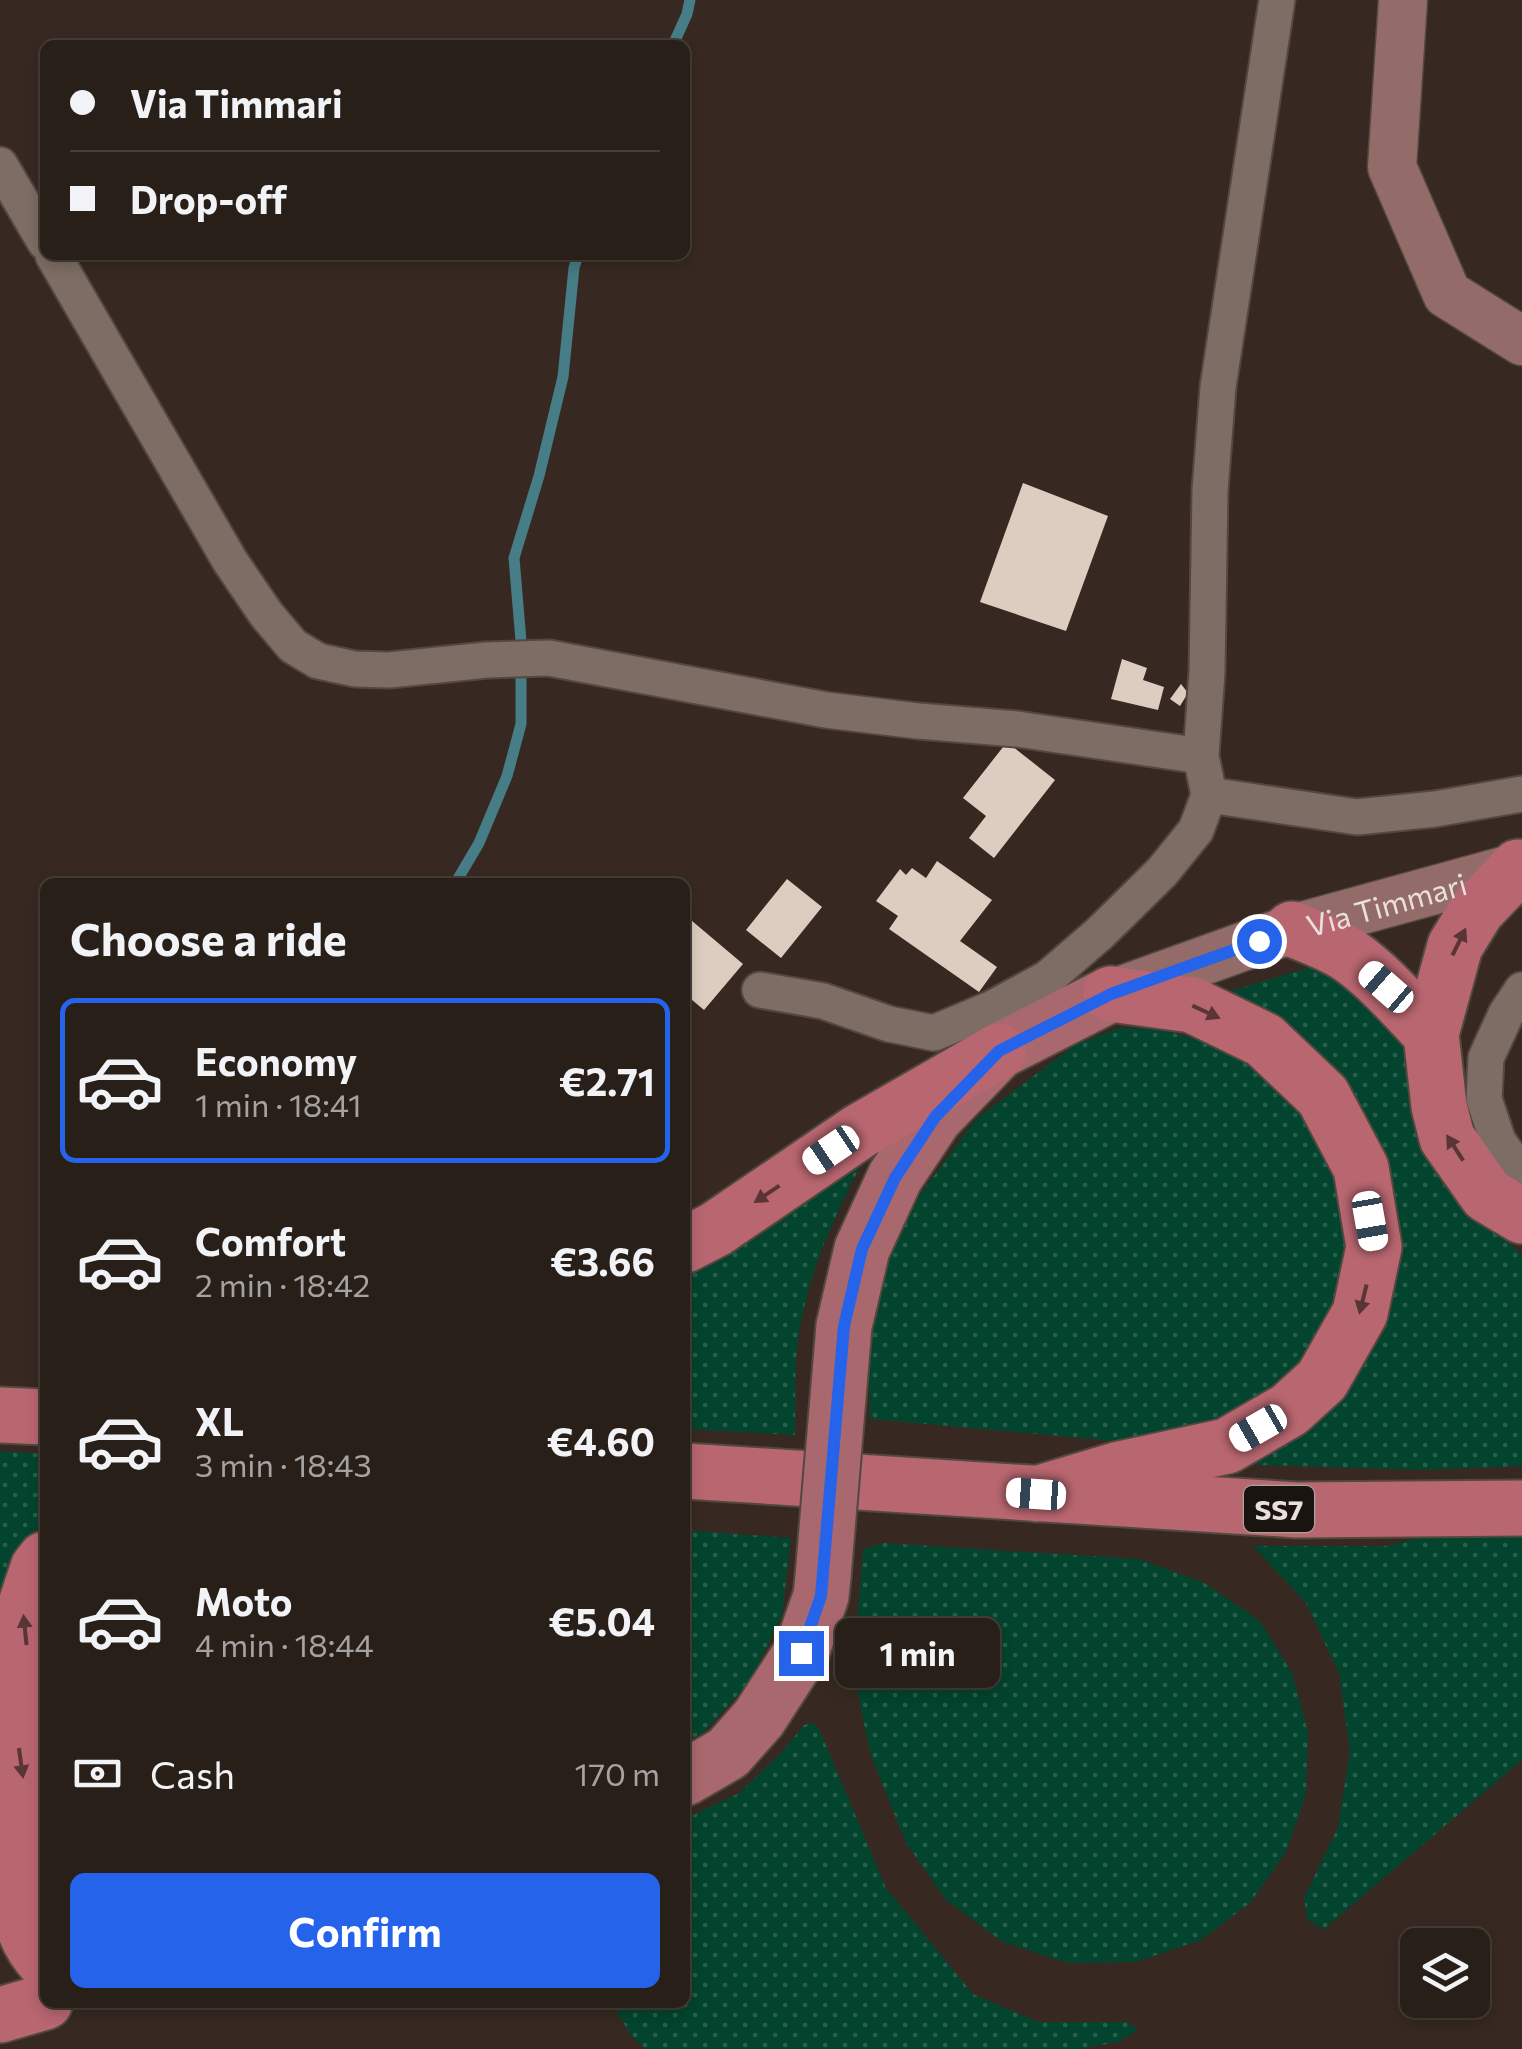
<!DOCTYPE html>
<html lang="en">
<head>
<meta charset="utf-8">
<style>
	:root { --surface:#291f19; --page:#352c26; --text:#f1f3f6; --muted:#a5a2a2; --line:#453d38; --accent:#2563eb }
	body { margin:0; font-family:Commissioner,sans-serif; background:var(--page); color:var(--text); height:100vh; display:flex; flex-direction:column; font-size:38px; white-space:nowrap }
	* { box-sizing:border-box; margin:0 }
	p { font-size:32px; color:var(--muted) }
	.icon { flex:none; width:55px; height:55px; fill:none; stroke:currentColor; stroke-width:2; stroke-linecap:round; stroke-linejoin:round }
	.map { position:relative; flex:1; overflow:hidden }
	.drawer { position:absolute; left:40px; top:878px; width:650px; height:1130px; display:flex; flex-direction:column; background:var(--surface); border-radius:15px; box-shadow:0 5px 15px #0003,0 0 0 2px var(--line) }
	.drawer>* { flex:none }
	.top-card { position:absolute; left:40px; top:40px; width:650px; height:220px; border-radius:15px; box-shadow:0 5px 15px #0003,0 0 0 2px var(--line); display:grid; align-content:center; height:220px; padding:0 30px; background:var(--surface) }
	.fabs { position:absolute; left:1400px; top:1928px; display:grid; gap:20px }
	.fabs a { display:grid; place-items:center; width:90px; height:90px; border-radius:15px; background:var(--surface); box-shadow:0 5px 15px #0003,0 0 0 2px var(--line); font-size:50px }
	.end { position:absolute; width:45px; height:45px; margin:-22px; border:12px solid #2563eb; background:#fff; box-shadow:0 0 0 5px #fff }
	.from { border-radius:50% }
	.bubble { position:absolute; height:70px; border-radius:15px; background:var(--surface); box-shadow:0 5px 15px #0003,0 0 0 2px var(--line); font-size:32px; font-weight:700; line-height:70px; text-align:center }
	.car { position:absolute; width:30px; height:60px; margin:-30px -15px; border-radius:12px; box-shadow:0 0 8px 2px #0007; background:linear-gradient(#fff 24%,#345 0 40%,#fff 0 76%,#345 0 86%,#fff 0) }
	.top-card b { display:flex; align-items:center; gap:35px; height:95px; font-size:38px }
	.top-card b+b { border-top:2px solid var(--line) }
	.top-card i { width:25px; height:25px; background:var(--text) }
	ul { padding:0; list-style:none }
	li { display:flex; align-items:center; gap:30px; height:165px; margin:0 20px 15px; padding:0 10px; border:5px solid transparent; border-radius:15px }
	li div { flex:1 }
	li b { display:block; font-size:38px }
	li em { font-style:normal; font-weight:700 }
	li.current { border-color:var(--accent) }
	li>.icon { width:90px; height:90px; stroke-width:1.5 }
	h2 { padding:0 30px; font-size:45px; line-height:120px }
	.pay { display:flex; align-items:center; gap:25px; height:110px; padding:0 30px; font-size:38px }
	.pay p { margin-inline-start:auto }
	.button { display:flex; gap:20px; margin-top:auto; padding:20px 30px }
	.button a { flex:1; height:115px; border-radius:15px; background:var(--accent); color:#fff; font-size:40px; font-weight:700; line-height:115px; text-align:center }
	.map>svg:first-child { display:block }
</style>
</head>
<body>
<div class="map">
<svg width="1522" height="2049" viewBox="0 0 1522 2049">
	<defs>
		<pattern id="grass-dots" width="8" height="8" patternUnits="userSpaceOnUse" patternTransform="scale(2.5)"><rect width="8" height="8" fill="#03442e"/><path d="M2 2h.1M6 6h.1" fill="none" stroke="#285f4c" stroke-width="1.8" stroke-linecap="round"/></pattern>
	</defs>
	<rect width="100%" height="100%" fill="#372921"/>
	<path fill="url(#grass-dots)" d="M1310 967 1353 989 1393 1028 1419 1076 1462 1201 1522 1255V1466L1423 1470 1227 1464 1293 1433 1385 1169 1211 997Z
		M1119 1028 1159 1029 1237 1051 1291 1090 1332 1147 1351 1215 1346 1285 1317 1350 1269 1401 1207 1433 1137 1443 870 1419 868 1329 885 1264 921 1193 977 1118 1075 1045Z
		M862 1163C833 1218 806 1278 798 1341 794 1371 796 1404 795 1435L685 1429V1276L753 1240Z
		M0 1451 45 1454V1519C20 1545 10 1581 0 1615Z
		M685 1530 791 1538 782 1615 751 1680 704 1732 685 1742Z
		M1522 1535V1760L1323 1930 1307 1919 1304 1898 1338 1827 1350 1750 1339 1673 1306 1603 1253 1546H1386L1425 1536Z
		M884 1543 1138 1559 1203 1582 1260 1621 1292 1673 1308 1732 1306 1794 1286 1852 1250 1903 1201 1940 1136 1962 1067 1963 1001 1941 946 1900 906 1843 871 1756 853 1672 863 1549Z
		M813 1722 820 1731 886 1888 973 1994 1038 2022H1127L1138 2030 1118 2042 1080 2049H645L630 2034 612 2003 685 2002V1819L739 1793 780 1754 804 1725Z"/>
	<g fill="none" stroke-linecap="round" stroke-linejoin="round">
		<path stroke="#467d86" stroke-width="11" d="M673 45 687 14 690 0
			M456 882 479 843 507 776 521 724V641L514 558 539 476 563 377 574 268 578 255"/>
	</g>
	<path fill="#ddcdc0" d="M1023 483 1108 516 1066 631 980 602Z
		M1122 659 1147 668 1143 680 1164 687 1158 710 1111 699Z
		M1181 684 1188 693 1180 706 1170 699Z
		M1007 742 1055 780 994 858 969 838 986 816 963 798Z
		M937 861 992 900 960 941 997 967 979 992 889 929 898 916 876 901 900 869 906 875 912 868 926 878Z
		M787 879 822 907 781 958 746 930Z
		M685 915 743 964 704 1010 685 994Z"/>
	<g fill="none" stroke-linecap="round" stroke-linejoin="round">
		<g stroke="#534840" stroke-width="39">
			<path id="minor" d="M1277 0 1218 387 1210 490 1207 672 1201 756 1209 795 1357 817 1435 809 1522 794
				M0 165 45 242
				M53 255 230 561 266 614 293 646 318 661 355 669 389 670 487 660 549 658 826 710 918 721 1017 729 1201 756
				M760 990 823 1001 889 1024 934 1033 991 1009 1048 978 1100 933 1162 872 1196 830 1209 795
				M1522 990 1506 1014 1486 1058 1484 1099 1498 1141 1522 1175"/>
		</g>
		<g stroke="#534840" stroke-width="51">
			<g id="secondary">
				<path d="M1403 0 1392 167 1447 294 1522 341"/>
				<path id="s1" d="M1111 994 1292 929 1522 866"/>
			</g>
		</g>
		<g stroke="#534840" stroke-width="59">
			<path id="primary" d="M844 1326 862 1249 895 1177 935 1117 999 1051 1111 994
				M685 1778 728 1753 759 1718 801 1653 821 1596 823 1577"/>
		</g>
		<g stroke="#534840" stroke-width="59">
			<path id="trunk" d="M1518 867 1477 910 1455 946 1431 1034 1439 1106 1447 1138 1487 1195 1522 1216
				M1292 929C1312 937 1332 944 1350 956 1380 977 1405 1007 1431 1034
				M685 1245 716 1229 860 1131 999 1051
				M0 1415 45 1417
				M685 1471 1297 1510 1522 1508
				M1036 1494 1116 1470 1227 1446 1289 1410 1322 1380 1360 1313 1374 1247 1361 1168 1323 1096 1264 1040 1192 1005 1111 994
				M45 1559 38 1568 21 1619 35 1686 45 1703
				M0 1680 15 1722 24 1787V1848
				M43 1818C7 1858 9 1923 45 1962
				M0 2015 45 2002"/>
		</g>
		<use href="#minor" stroke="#7d6d64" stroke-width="35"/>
		<use href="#secondary" stroke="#936b68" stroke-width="48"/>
		<use href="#primary" stroke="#a9686d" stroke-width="55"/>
		<use href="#trunk" stroke="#b86670" stroke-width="55"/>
		<g stroke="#534840" stroke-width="59" stroke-linecap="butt">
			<path id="primary-bridge" d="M823 1577 844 1326"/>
		</g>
		<use href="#primary-bridge" stroke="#a9686d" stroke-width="55"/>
	</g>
	<defs><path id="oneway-solid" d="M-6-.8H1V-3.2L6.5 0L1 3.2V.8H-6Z" transform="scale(2.5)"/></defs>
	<g fill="#593536">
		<use href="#oneway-solid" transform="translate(1459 942) rotate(-64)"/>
		<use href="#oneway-solid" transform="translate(1206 1012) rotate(25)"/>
		<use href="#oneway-solid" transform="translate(1455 1148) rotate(-123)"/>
		<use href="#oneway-solid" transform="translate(767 1194) rotate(146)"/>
		<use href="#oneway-solid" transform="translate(1363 1299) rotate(104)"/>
		<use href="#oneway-solid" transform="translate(25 1630) rotate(-96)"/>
		<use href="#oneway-solid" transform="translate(21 1763) rotate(82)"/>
	</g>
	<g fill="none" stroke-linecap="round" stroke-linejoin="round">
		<path stroke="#2563eb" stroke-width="12" d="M801 1653 821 1596 844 1326 862 1249 895 1178 935 1117 999 1051 1111 994 1259 941"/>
	</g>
	<g text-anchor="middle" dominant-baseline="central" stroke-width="10" stroke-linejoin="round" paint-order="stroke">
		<rect fill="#1a1410" stroke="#aca39e" stroke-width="2.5" x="1244" y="1486" width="70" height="46" rx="8"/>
		<g font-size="28" font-weight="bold" fill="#eae0db">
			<text x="1279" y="1509">SS7</text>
		</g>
		<g font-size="30" fill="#eae0db" stroke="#1a1410">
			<text stroke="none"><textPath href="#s1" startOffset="290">Via Timmari</textPath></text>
		</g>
	</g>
</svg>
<div class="fabs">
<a><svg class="icon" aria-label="layers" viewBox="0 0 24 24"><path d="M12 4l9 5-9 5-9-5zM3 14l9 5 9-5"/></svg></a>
</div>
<i class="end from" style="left:1259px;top:941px"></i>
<i class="end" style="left:801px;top:1653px"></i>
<div class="bubble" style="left:835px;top:1618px;width:165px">1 min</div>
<i class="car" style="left:1386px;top:987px;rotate:311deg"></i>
<i class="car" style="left:831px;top:1150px;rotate:236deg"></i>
<i class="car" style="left:1370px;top:1221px;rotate:170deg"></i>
<i class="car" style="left:1258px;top:1428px;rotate:240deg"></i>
<i class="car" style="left:1036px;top:1494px;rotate:274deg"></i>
<div class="top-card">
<b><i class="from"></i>Via Timmari</b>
<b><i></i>Drop-off</b>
</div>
<section class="drawer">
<h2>Choose a ride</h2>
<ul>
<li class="current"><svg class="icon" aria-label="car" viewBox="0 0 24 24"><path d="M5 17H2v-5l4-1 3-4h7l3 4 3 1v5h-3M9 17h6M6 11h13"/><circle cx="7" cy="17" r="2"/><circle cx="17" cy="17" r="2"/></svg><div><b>Economy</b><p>1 min · 18:41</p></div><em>€2.71</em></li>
<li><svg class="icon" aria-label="car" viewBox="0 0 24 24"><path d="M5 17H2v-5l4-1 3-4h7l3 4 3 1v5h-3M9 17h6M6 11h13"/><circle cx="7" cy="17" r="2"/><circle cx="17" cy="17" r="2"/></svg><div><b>Comfort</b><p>2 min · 18:42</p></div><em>€3.66</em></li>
<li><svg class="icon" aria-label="car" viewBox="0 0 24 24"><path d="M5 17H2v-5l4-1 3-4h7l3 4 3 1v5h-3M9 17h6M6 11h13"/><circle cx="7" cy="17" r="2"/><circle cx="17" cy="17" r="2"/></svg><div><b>XL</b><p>3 min · 18:43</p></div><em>€4.60</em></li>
<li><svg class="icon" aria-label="car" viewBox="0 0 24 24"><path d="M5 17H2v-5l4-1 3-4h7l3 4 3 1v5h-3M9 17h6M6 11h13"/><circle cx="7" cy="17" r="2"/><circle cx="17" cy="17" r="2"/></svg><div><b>Moto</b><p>4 min · 18:44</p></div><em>€5.04</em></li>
</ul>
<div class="pay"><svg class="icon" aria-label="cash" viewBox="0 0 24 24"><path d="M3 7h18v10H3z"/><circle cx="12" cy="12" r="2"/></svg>Cash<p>170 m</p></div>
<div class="button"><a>Confirm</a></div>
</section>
</div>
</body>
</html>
